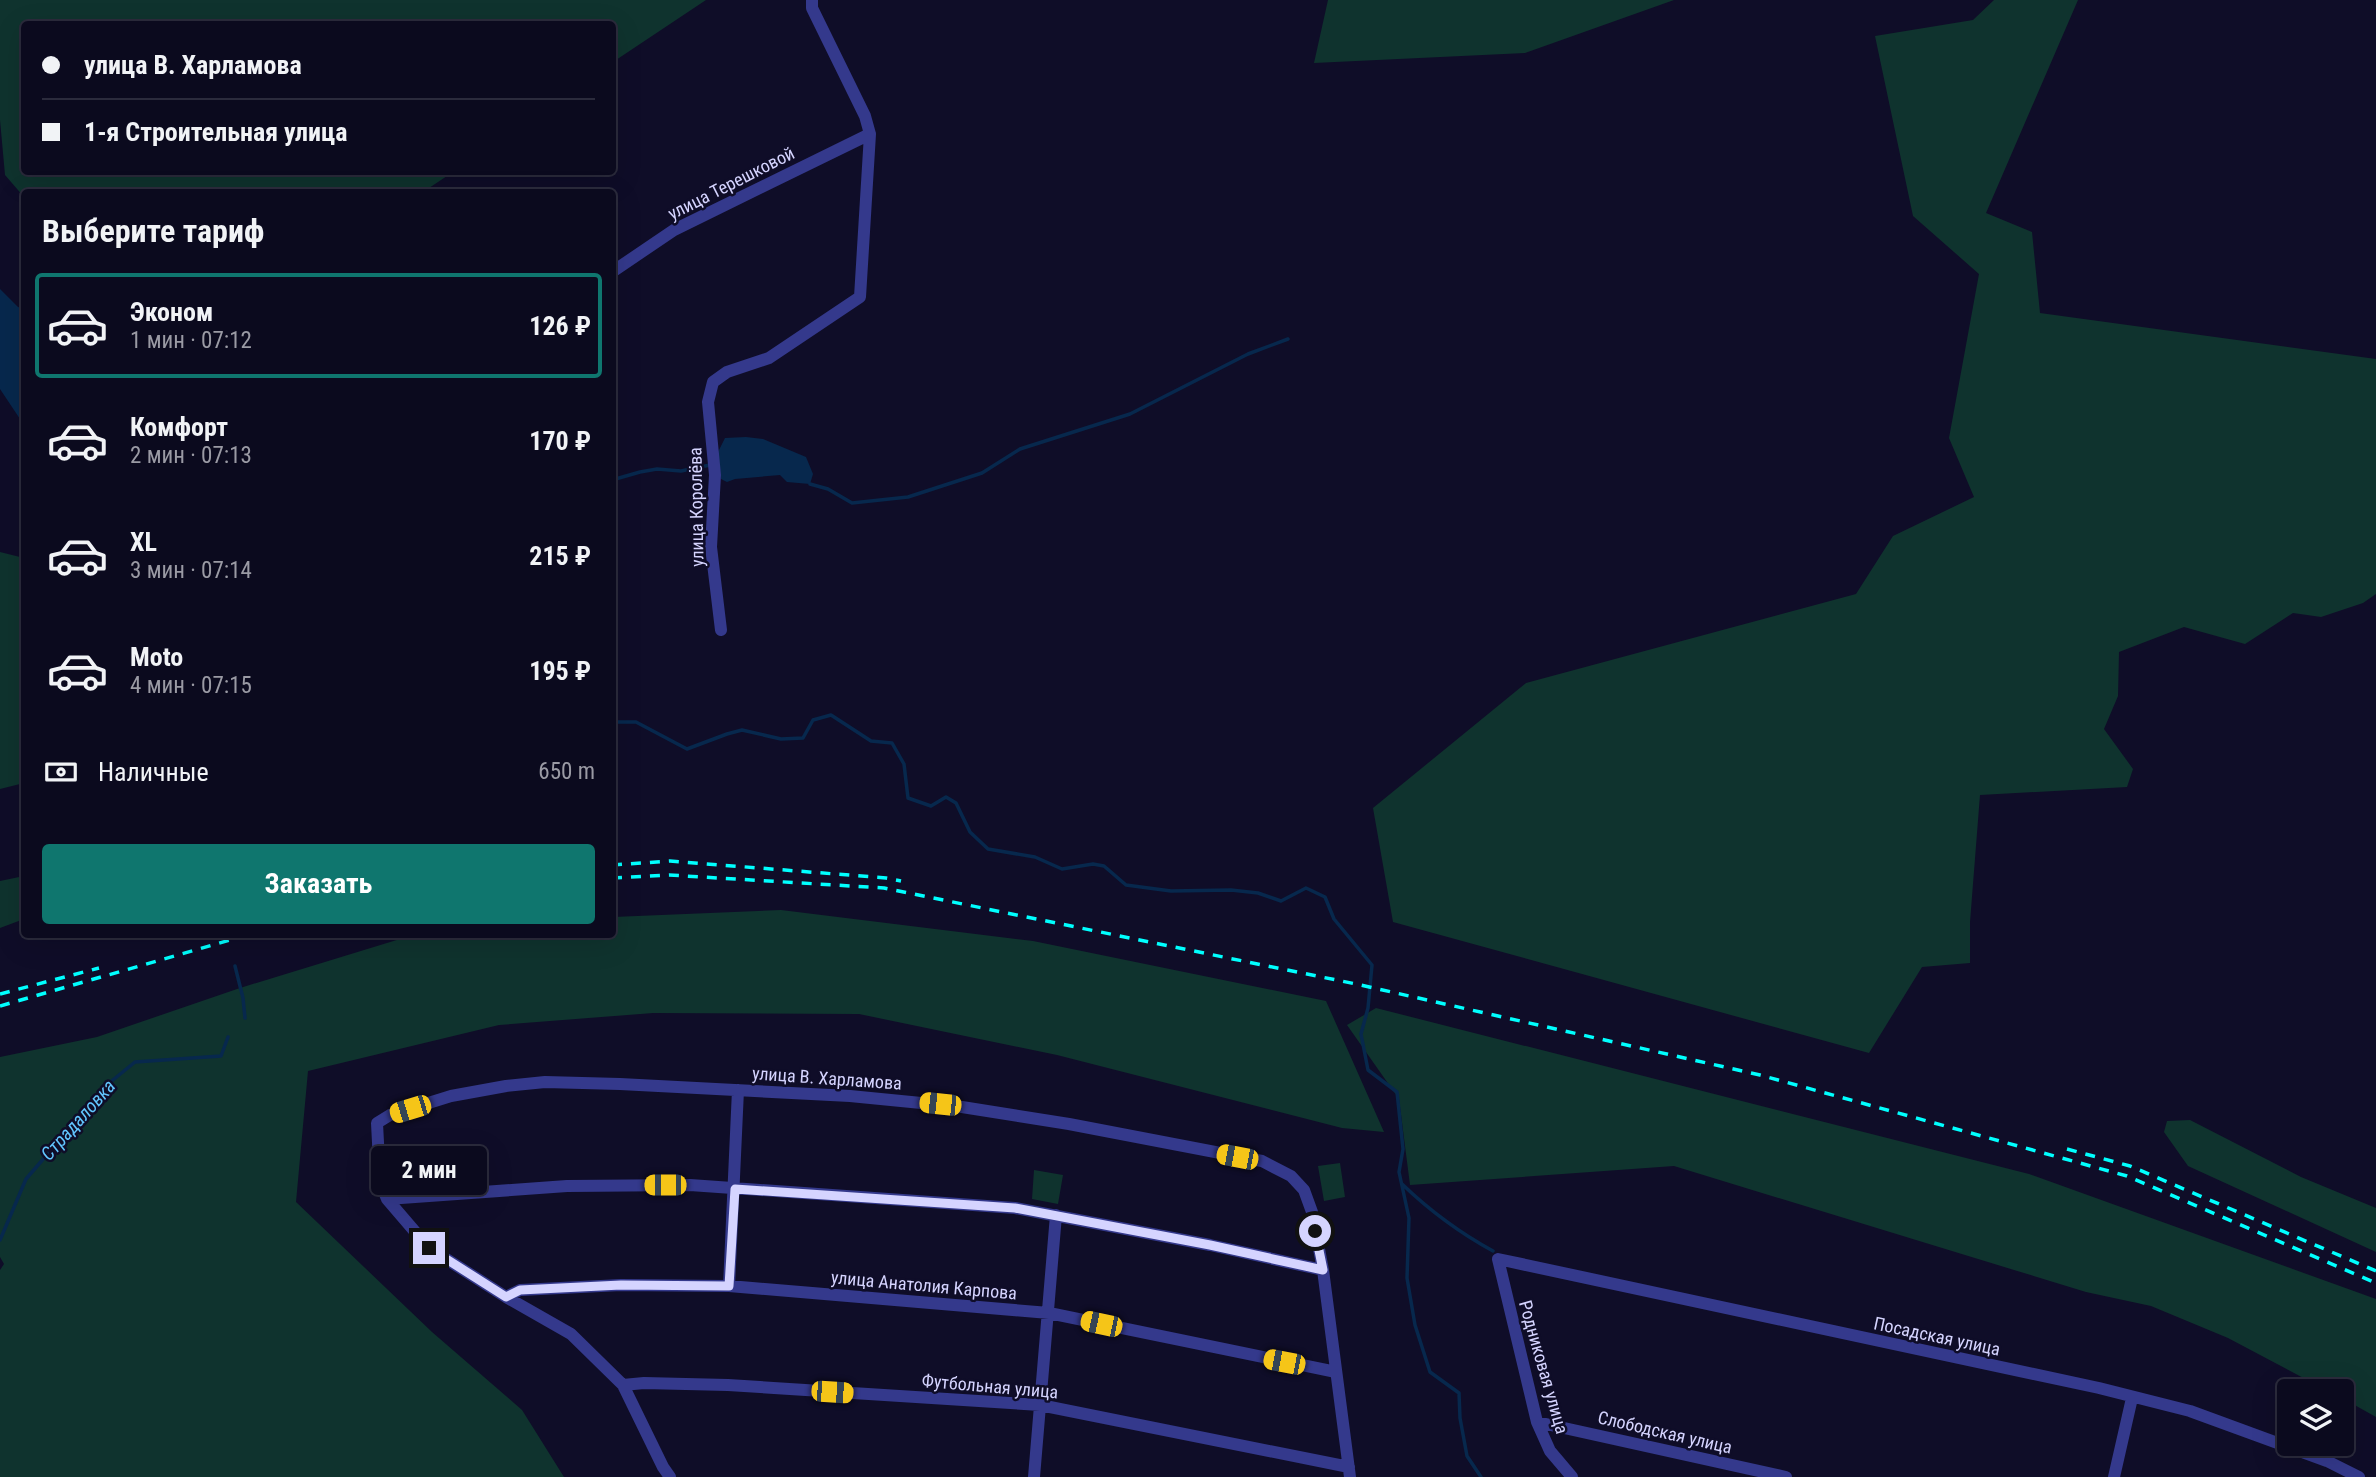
<!DOCTYPE html>
<html lang="ru">
<head>
<meta charset="utf-8">
<style>
	:root { --surface:#0b0a1e; --page:#19182b; --text:#f1f3f6; --muted:#9a9aa4; --line:#2b2b3c; --accent:#0f766e }
	body { margin:0; font-family:"Roboto Condensed",sans-serif; background:var(--page); color:var(--text); height:100vh; display:flex; flex-direction:column; font-size:26px; white-space:nowrap }
	* { box-sizing:border-box; margin:0 }
	p { font-size:23px; color:var(--muted) }
	.icon { flex:none; width:38px; height:38px; fill:none; stroke:currentColor; stroke-width:2; stroke-linecap:round; stroke-linejoin:round }
	.map { position:relative; flex:1; overflow:hidden }
	.sheet { position:absolute; left:21px; top:189px; width:595px; height:749px; display:flex; flex-direction:column; background:var(--surface); border-radius:7px; box-shadow:0 7px 28px #0002,0 0 0 2px var(--line) }
	.sheet>* { flex:none }
	.hud { position:absolute; left:21px; top:21px; width:595px; height:154px; border-radius:7px; box-shadow:0 7px 28px #0002,0 0 0 2px var(--line); display:grid; align-content:center; height:154px; padding:0 21px; background:var(--surface) }
	.fabs { position:absolute; left:2277px; top:1379px; display:grid; gap:14px }
	.fabs a { display:grid; place-items:center; width:77px; height:77px; border-radius:7px; background:var(--surface); box-shadow:0 7px 28px #0002,0 0 0 2px var(--line); font-size:35px }
	.end { position:absolute; width:32px; height:32px; margin:-16px; border:9px solid #d5d4ff; background:#111; box-shadow:0 0 0 4px #111 }
	.from { border-radius:50% }
	.bubble { position:absolute; height:49px; border-radius:7px; background:var(--surface); box-shadow:0 7px 28px #0002,0 0 0 2px var(--line); font-size:23px; font-weight:700; line-height:49px; text-align:center }
	.car { position:absolute; width:21px; height:42px; margin:-21px -10px; border-radius:9px; box-shadow:0 0 5px 2px #0007; background:linear-gradient(#f5c518 24%,#345 0 40%,#f5c518 0 76%,#345 0 86%,#f5c518 0) }
	.hud b { display:flex; align-items:center; gap:24px; height:66px; font-size:26px }
	.hud b+b { border-top:2px solid var(--line) }
	.hud i { width:18px; height:18px; background:var(--text) }
	ul { padding:0; list-style:none }
	li { display:flex; align-items:center; gap:21px; height:105px; margin:0 14px 10px; padding:0 7px; border:4px solid transparent; border-radius:7px }
	li div { flex:1 }
	li b { display:block; font-size:26px }
	li em { font-style:normal; font-weight:700 }
	li.on { border-color:var(--accent) }
	li>.icon { width:63px; height:63px; stroke-width:1.5 }
	h2 { padding:0 21px; font-size:32px; line-height:84px }
	.pay { display:flex; align-items:center; gap:18px; height:77px; padding:0 21px; font-size:26px }
	.pay p { margin-inline-start:auto }
	.button { display:flex; gap:14px; margin-top:auto; padding:14px 21px }
	.button a { flex:1; height:80px; border-radius:7px; background:var(--accent); color:#fff; font-size:28px; font-weight:700; line-height:80px; text-align:center }
	.map>svg:first-child { display:block }
</style>
</head>
<body>
<div class="map">
<svg width="2376" height="1477" viewBox="0 0 2376 1477">
	<rect width="100%" height="100%" fill="#0f0d28"/>
	<path fill="#0f332e" d="M0 0H706L613 62 612 24H24V172H453L423 192H24V197L5 175 0 120Z
		M1328 0H1674L1525 53 1314 63Z
		M1994 0H2078L1986 213 2032 232 2040 313 2376 359V594L2363 603 2321 617 2293 613 2245 644 2184 627 2119 652 2118 696 2104 729 2133 769 2127 787 1980 795 1970 922V963L1922 967 1869 1053 1393 922 1373 808 1526 683 1856 594 1893 536 1974 497 1949 438 1979 274 1913 216 1875 36 1973 20Z
		M0 552 24 558V783L0 789Z
		M24 876V919L0 928V881Z
		M781 910 1033 941 1326 1001 1384 1132 1342 1128 1057 1055 859 1014 653 1013 499 1025 308 1071 296 1202 432 1332 522 1410 564 1477H0V1270L4 1264 0 1257V1057L97 1037 240 988 413 935 612 934 613 917Z
		M1376 1008 2029 1174 2376 1299V1417L2342 1398V1391H2328L2228 1338 2151 1306 2086 1292 1674 1166 1410 1185 1399 1099 1347 1025Z
		M2190 1120 2301 1177 2376 1208V1252L2188 1166 2164 1132 2167 1121Z
		M1340 1163 1345 1197 1324 1201 1318 1166Z
		M1034 1170 1063 1175 1058 1204 1032 1199Z"/>
	<path fill="#07284d" d="M0 289 18 307 24 309V425L0 389Z
		M746 437 763 439 806 457 813 474 810 484 787 482 780 475 735 479 727 482 721 479 718 452 725 438Z"/>
	<g fill="none" stroke-linecap="round" stroke-linejoin="round">
		<path stroke="#07284d" stroke-width="3.5" d="M612 480 640 472 657 469 681 471 710 465
			M810 484 828 489 852 503 908 497 982 473 1020 449 1130 414 1248 354 1288 339
			M612 722H636L687 749 727 734 742 730 781 739 803 738 813 720 831 715 871 741 892 743 904 764 908 798 931 806 946 797 956 803 970 832 988 849 1035 857 1062 869 1093 864 1104 866 1126 885 1171 891 1231 890 1258 893 1281 901 1306 888 1325 897 1334 919 1372 965 1368 1008 1361 1034 1368 1070 1397 1092 1403 1149 1399 1172 1409 1218 1407 1278 1415 1325 1430 1372 1459 1393 1460 1418 1467 1456 1481 1477
			M235 966 243 998 245 1018
			M1402 1184C1429 1210 1460 1233 1493 1251
			M0 1240 26 1179 108 1084 135 1062 221 1056 228 1037"/>
		<path stroke="#34398c" stroke-width="12" d="M612 272 674 230 870 134
			M721 630 711 547 715 475 708 402 713 382 727 372 769 358 860 297 870 134 865 116 812 8V0
			M387 1199 567 1186 690 1185 1015 1208 1210 1245 1323 1270
			M729 1286 738 1090
			M506 1297 520 1290 621 1285 729 1286 1049 1313 1336 1372
			M623 1385 644 1383 728 1385 1040 1405 1349 1467
			M1537 1422 1786 1477
			M670 1477 663 1467 623 1385 571 1334 506 1297 429 1248 387 1199 380 1182 377 1123 390 1115 451 1096 506 1086 545 1082 620 1084 850 1096 962 1107 1069 1124 1262 1161 1291 1176 1304 1190 1312 1212 1323 1270 1350 1477
			M1034 1477 1056 1215
			M1572 1477 1550 1451 1537 1422 1498 1259 2099 1388 2190 1411 2327 1461 2359 1477
			M2114 1477 2132 1398"/>
		<path stroke="#0ff" stroke-width="3.5" stroke-dasharray="10 9" stroke-linecap="butt" d="M612 865 670 861 886 878 901 881
			M612 878 669 875 884 888 1356 984 1760 1075 2127 1176 2376 1283
			M0 994 99 968
			M0 1006 251 934
			M2067 1149 2130 1166 2376 1271"/>
	</g>
	<g fill="none" stroke-linecap="round" stroke-linejoin="round">
		<path stroke="#d5d4ff" stroke-width="9" d="M429 1248 506 1297 520 1290 621 1285 729 1286 735 1189 1015 1208 1210 1245 1323 1270 1315 1231"/>
	</g>
	<g text-anchor="middle" dominant-baseline="central" stroke-width="5" stroke-linejoin="round" paint-order="stroke">
		<g font-size="18" fill="#d5d4ff" stroke="#0f0d28">
			<text transform="translate(731 183) rotate(-27)">улица Терешковой</text>
			<text transform="translate(696 507) rotate(-91)">улица Королёва</text>
			<text transform="translate(827 1078) rotate(4)">улица В. Харламова</text>
			<text transform="translate(924 1285) rotate(5)">улица Анатолия Карпова</text>
			<text transform="translate(1937 1336) rotate(12)">Посадская улица</text>
			<text transform="translate(1544 1367) rotate(74)">Родниковая улица</text>
			<text transform="translate(990 1386) rotate(5)">Футбольная улица</text>
			<text transform="translate(1665 1432) rotate(13)">Слободская улица</text>
		</g>
		<g font-size="19" font-style="italic" fill="#62c6ff" stroke="#0f0d28">
			<text transform="translate(78 1120) rotate(-48)">Страдаловка</text>
		</g>
	</g>
</svg>
<div class="fabs">
<a><svg class="icon" aria-label="layers" viewBox="0 0 24 24"><path d="M12 4l9 5-9 5-9-5zM3 14l9 5 9-5"/></svg></a>
</div>
<i class="end from" style="left:1315px;top:1231px"></i>
<i class="end" style="left:429px;top:1248px"></i>
<div class="bubble" style="left:371px;top:1146px;width:116px">2 мин</div>
<i class="car" style="left:940px;top:1104px;rotate:276deg"></i>
<i class="car" style="left:410px;top:1109px;rotate:253deg"></i>
<i class="car" style="left:1237px;top:1157px;rotate:281deg"></i>
<i class="car" style="left:665px;top:1185px;rotate:270deg"></i>
<i class="car" style="left:1101px;top:1324px;rotate:282deg"></i>
<i class="car" style="left:1284px;top:1362px;rotate:281deg"></i>
<i class="car" style="left:832px;top:1392px;rotate:94deg"></i>
<div class="hud">
<b><i class="from"></i>улица В. Харламова</b>
<b><i></i>1-я Строительная улица</b>
</div>
<section class="sheet">
<h2>Выберите тариф</h2>
<ul>
<li class="on"><svg class="icon" aria-label="car" viewBox="0 0 24 24"><path d="M5 17H2v-5l4-1 3-4h7l3 4 3 1v5h-3M9 17h6M6 11h13"/><circle cx="7" cy="17" r="2"/><circle cx="17" cy="17" r="2"/></svg><div><b>Эконом</b><p>1 мин · 07:12</p></div><em>126 ₽</em></li>
<li><svg class="icon" aria-label="car" viewBox="0 0 24 24"><path d="M5 17H2v-5l4-1 3-4h7l3 4 3 1v5h-3M9 17h6M6 11h13"/><circle cx="7" cy="17" r="2"/><circle cx="17" cy="17" r="2"/></svg><div><b>Комфорт</b><p>2 мин · 07:13</p></div><em>170 ₽</em></li>
<li><svg class="icon" aria-label="car" viewBox="0 0 24 24"><path d="M5 17H2v-5l4-1 3-4h7l3 4 3 1v5h-3M9 17h6M6 11h13"/><circle cx="7" cy="17" r="2"/><circle cx="17" cy="17" r="2"/></svg><div><b>XL</b><p>3 мин · 07:14</p></div><em>215 ₽</em></li>
<li><svg class="icon" aria-label="car" viewBox="0 0 24 24"><path d="M5 17H2v-5l4-1 3-4h7l3 4 3 1v5h-3M9 17h6M6 11h13"/><circle cx="7" cy="17" r="2"/><circle cx="17" cy="17" r="2"/></svg><div><b>Moto</b><p>4 мин · 07:15</p></div><em>195 ₽</em></li>
</ul>
<div class="pay"><svg class="icon" aria-label="cash" viewBox="0 0 24 24"><path d="M3 7h18v10H3z"/><circle cx="12" cy="12" r="2"/></svg>Наличные<p>650 m</p></div>
<div class="button"><a>Заказать</a></div>
</section>
</div>
</body>
</html>
